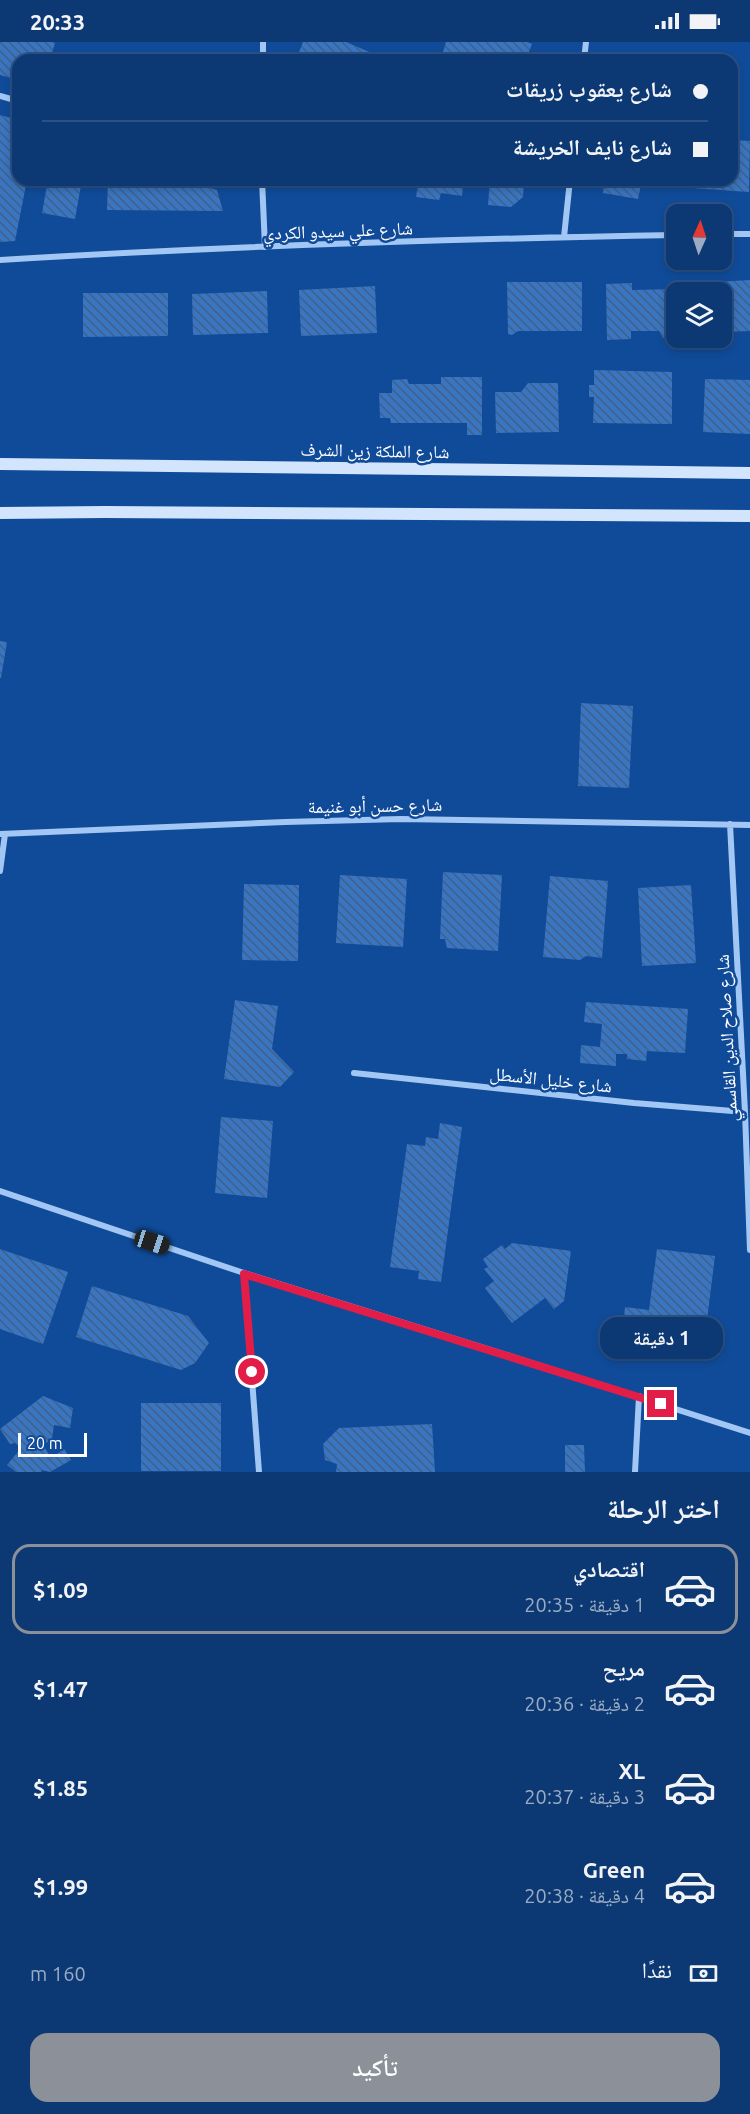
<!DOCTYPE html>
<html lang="ar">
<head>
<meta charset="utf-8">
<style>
	:root { --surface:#0c3873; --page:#1a437b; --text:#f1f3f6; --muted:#9aacc4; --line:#2c5285; --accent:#8c9099 }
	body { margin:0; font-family:Ubuntu,"Noto Naskh Arabic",sans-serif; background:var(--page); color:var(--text); direction:rtl; height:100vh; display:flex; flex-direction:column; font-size:22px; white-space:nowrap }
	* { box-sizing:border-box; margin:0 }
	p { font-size:20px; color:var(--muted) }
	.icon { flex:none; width:33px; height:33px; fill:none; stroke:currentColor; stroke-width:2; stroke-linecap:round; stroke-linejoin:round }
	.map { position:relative; height:1430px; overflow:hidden; direction:ltr }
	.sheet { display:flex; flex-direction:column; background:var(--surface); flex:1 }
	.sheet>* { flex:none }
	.hud { position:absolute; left:12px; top:12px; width:726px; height:132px; border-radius:18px; box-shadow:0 3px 9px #0003,0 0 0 2px var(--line); direction:rtl; display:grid; align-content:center; height:132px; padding:0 30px; background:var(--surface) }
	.needle { width:39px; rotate:3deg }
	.buttons { position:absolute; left:666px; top:162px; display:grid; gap:12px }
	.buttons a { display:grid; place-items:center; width:66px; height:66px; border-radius:12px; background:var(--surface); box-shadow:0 3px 9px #0003,0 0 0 2px var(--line); font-size:30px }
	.scale { position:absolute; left:18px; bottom:15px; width:69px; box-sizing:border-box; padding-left:6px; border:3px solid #fff; border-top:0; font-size:16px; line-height:21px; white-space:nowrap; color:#fff; -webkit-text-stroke:4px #104b99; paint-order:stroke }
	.end { position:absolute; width:27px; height:27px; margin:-14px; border:8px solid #e11d48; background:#fff; box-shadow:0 0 0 3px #fff }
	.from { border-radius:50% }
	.bubble { position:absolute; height:42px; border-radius:18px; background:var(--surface); box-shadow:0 3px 9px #0003,0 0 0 2px var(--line); font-size:20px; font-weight:600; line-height:42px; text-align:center; direction:rtl }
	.car { position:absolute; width:18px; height:36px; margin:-18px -9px; border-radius:8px; box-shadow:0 0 4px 2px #0007; background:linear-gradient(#222 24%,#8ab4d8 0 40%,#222 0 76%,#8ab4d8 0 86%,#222 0) }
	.hud b { display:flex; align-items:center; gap:21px; height:57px; font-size:22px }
	.hud b+b { border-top:2px solid var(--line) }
	.hud i { width:15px; height:15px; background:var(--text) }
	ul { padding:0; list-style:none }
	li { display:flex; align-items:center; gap:18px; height:90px; margin:0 12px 9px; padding:0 18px; border:3px solid transparent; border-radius:18px }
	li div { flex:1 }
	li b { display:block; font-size:22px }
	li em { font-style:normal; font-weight:600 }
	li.active { border-color:var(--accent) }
	li>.icon { width:54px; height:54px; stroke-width:1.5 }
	h2 { padding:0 30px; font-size:27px; line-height:72px }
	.pay { display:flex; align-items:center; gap:15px; height:66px; padding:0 30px; font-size:22px }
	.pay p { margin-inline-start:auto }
	.action { display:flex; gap:12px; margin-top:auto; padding:12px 30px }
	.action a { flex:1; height:69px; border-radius:18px; background:var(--accent); color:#fff; font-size:24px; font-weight:600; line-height:69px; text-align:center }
	.status { display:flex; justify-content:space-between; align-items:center; height:42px; padding:0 30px; background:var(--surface); direction:ltr }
	.status svg { height:16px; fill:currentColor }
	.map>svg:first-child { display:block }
</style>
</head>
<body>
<div class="status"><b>20:33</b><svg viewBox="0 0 49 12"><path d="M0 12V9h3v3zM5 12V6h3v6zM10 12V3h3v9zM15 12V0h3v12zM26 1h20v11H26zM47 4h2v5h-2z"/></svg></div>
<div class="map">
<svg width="750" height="1430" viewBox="0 0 750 1430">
	<defs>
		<pattern id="building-back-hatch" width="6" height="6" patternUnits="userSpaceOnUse" patternTransform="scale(1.5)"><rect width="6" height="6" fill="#3975c1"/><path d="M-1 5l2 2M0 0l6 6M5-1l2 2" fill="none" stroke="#426086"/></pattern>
	</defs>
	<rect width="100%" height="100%" fill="#104b99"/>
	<path fill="url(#building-back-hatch)" d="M0 0H52L55 1 50 18H18V38L0 33Z
		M303 0H346L388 18H296Z
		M446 0H527L532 2 526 18H465L443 10Z
		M0 73 18 78V138H27L15 199 0 200Z
		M732 98 750 99 749 150 678 145 679 138H732Z
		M48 138H82L75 177 42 171Z
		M108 138H182L217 148 223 169 107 168Z
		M419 138H458L463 145 462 154 441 151 439 158 416 155Z
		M490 138H524L523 155 511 165 488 163Z
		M605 138H642L638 157 603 151Z
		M750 238V289L722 290V250H716V240Z
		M507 240H582V289H518L512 293 508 292Z
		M675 240H685V250H676V284H668V296H663L659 289H631V297L607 298 606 242 632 241V248L676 247Z
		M375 244 377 291 301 294 299 248Z
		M267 249 268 291 193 293 192 252Z
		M83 251H168V294L83 295Z
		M594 328 672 330V382L593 381 594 355H589V343H594Z
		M441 335H482V393H467V381H391L390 376H380L379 351H392V338L407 337 409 342H441Z
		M705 337 750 338V392L703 390Z
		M528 341H558L559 390 496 391 495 350H521Z
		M0 599 7 600 1 636H0Z
		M581 661 633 664 629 746 578 744Z
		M443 830 502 833 498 909 447 906 445 897H440Z
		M340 833 407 837 403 905 336 901Z
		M550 834 608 839 602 916 586 914 580 918 543 915Z
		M244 842 299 843 298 919 242 918Z
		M691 843 696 921 642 924 638 846Z
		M235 958 278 964 272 1007 294 1030 280 1045 224 1037Z
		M586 960 688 967 685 1011 647 1009 646 1019 627 1017V1012H616V1024L580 1021 581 1003 600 1005 602 982 584 980Z
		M221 1075 273 1079 267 1156 215 1151Z
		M440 1081 462 1085 441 1240 418 1237 419 1229 390 1225 407 1102 425 1104 426 1095 438 1097Z
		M512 1201 571 1209 564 1259 554 1267 545 1256 512 1281 485 1246 494 1239 484 1227 488 1225 483 1217 502 1203 505 1207Z
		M0 1207 68 1230 43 1302 0 1287Z
		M657 1207 715 1214 705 1294 681 1291 678 1311 653 1308 652 1298 645 1297V1306L602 1300 605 1281 623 1284 625 1265 649 1268Z
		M92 1244 188 1274 209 1301 195 1321 181 1328 76 1295Z
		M43 1354 73 1366 70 1386 54 1383 52 1397 43 1403 51 1416 64 1407 71 1418 50 1430 42 1428 41 1430H16L7 1423 21 1406 15 1401 10 1402 0 1387Z
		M141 1361H221V1429H141Z
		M432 1382 435 1430H336L337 1422 325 1418 323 1402 339 1386Z
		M565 1403H584L585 1430H565Z"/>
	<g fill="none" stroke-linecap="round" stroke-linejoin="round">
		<path stroke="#a2c7f4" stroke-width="6" d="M263 18V0
			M584 18 586 0
			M0 54 18 59
			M262 138 265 205
			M722 192H750
			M564 195 570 138
			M0 218C225 204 451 197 676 193
			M730 782 745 1070 750 1208
			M0 792 285 780 401 777 750 783
			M0 829 5 792
			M354 1031 634 1061 745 1070
			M0 1149 244 1231 491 1308 750 1391
			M244 1231 259 1430
			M635 1430 639 1354"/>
		<path stroke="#d2e5fd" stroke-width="12" d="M0 422 750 431
			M0 471 105 470 750 474"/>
	</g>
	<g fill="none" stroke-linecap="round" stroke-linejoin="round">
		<path stroke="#e11d48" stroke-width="8" d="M252 1330 244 1232 661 1362"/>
	</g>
	<g text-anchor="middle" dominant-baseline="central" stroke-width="5" stroke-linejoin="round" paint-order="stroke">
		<g font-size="18" fill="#fff" stroke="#104b99">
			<text transform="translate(338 188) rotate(-2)">شارع علي سيدو الكردي</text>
			<text transform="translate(375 408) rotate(1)">شارع الملكة زين الشرف</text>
			<text transform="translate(375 763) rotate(-1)">شارع حسن أبو غنيمة</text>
			<text transform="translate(726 996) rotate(-93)">شارع صلاح الدين القاسمي</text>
			<text transform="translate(551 1037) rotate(6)">شارع خليل الأسطل</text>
		</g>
	</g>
</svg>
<div class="buttons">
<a><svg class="needle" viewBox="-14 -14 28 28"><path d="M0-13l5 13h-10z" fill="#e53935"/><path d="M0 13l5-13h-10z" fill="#9aacc4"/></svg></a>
<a><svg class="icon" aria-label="layers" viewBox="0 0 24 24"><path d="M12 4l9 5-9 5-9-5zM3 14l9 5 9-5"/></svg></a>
</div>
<div class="scale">20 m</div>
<i class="end from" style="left:252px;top:1330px"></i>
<i class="end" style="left:661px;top:1362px"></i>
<div class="bubble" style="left:600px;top:1275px;width:123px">1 دقيقة</div>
<i class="car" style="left:152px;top:1200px;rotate:108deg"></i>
<div class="hud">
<b><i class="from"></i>شارع يعقوب زريقات</b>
<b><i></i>شارع نايف الخريشة</b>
</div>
</div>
<section class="sheet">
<h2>اختر الرحلة</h2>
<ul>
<li class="active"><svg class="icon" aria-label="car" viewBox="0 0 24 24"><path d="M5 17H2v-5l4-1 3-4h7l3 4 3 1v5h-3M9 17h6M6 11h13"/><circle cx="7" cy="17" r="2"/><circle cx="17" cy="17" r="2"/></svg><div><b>اقتصادي</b><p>1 دقيقة · 20:35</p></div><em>$1.09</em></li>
<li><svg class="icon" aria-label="car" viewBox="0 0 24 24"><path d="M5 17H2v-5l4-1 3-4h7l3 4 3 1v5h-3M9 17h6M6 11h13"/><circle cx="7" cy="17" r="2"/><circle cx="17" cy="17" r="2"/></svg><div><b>مريح</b><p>2 دقيقة · 20:36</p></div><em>$1.47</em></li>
<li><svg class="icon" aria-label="car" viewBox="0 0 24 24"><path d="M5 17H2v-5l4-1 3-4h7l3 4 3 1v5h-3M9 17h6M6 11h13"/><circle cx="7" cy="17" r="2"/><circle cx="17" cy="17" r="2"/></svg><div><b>XL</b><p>3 دقيقة · 20:37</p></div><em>$1.85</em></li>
<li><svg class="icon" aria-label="car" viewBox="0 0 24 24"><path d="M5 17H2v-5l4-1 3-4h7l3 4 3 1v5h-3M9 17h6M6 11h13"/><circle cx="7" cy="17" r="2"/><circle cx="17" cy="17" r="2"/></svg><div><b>Green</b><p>4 دقيقة · 20:38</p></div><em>$1.99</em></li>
</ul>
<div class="pay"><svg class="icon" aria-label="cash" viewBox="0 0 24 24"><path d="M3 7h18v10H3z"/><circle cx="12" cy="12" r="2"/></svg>نقدًا<p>160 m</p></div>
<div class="action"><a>تأكيد</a></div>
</section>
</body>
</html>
